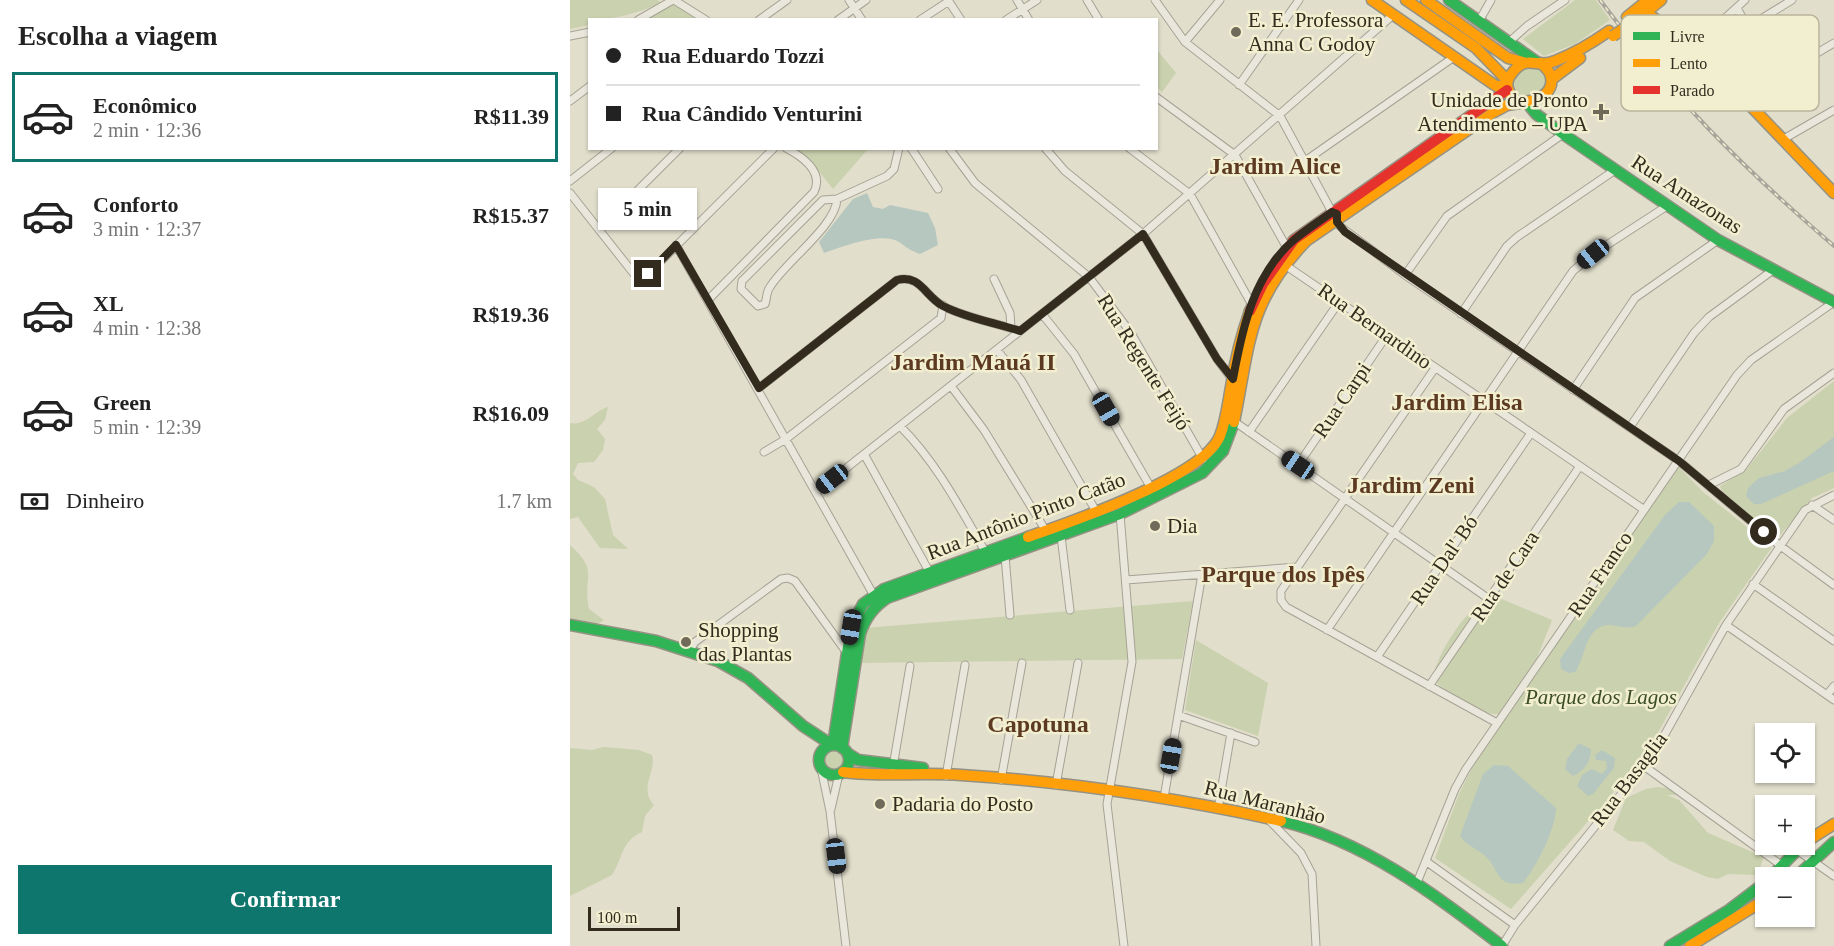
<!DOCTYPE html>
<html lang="pt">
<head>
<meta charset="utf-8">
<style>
	:root { --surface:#fff; --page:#f6f6f6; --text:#222; --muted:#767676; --line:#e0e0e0; --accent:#0f766e }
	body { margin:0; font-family:Georgia,serif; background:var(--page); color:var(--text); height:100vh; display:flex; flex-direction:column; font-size:22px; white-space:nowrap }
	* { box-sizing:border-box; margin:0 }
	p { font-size:20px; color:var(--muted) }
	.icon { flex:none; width:33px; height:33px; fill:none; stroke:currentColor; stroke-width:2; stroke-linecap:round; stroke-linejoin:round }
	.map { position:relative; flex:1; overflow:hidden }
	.panel { display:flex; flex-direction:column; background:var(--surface); width:570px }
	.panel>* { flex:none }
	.top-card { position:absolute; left:18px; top:18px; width:570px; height:132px; border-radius:0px; box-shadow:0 2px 4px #0004; display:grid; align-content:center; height:132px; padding:0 18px; background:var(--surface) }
	.buttons { position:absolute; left:1185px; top:723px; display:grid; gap:12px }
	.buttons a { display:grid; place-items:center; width:60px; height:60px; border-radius:0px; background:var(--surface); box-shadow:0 2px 4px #0004; font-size:30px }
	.scale { position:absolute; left:18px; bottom:15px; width:92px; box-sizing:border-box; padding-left:6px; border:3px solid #332c1e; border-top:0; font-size:16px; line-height:21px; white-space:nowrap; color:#332c1e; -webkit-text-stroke:4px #f2efd1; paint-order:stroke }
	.end { position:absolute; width:27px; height:27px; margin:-14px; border:8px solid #332c1e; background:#fff; box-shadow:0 0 0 3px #fff }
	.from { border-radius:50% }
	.bubble { position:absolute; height:42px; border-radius:0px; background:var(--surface); box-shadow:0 2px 4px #0004; font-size:20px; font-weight:700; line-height:42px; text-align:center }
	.car { position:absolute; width:18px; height:36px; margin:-18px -9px; border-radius:8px; box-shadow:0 0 4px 2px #0007; background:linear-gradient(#222 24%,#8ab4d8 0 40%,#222 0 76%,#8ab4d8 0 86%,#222 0) }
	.top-card b { display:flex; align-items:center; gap:21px; height:57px; font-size:22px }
	.top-card b+b { border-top:2px solid var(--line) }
	.top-card i { width:15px; height:15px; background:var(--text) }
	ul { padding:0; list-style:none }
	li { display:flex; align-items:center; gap:18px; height:90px; margin:0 12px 9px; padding:0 6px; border:3px solid transparent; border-radius:0px }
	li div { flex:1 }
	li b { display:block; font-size:22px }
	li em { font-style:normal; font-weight:700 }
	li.current { border-color:var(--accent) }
	li>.icon { width:54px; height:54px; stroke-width:1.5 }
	h2 { padding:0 18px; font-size:27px; line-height:72px }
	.pay { display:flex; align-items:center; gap:15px; height:66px; padding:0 18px; font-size:22px }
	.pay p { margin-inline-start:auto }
	.primary-button { display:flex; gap:12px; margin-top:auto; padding:12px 18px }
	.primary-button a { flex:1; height:69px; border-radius:0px; background:var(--accent); color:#fff; font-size:24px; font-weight:700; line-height:69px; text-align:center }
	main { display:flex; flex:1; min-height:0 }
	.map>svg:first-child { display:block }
</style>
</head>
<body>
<main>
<section class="panel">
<h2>Escolha a viagem</h2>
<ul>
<li class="current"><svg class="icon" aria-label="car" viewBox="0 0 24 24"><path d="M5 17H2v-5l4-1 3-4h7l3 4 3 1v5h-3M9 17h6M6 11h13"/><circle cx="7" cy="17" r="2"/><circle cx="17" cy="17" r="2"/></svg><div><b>Econômico</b><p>2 min · 12:36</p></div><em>R$11.39</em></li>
<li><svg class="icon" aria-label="car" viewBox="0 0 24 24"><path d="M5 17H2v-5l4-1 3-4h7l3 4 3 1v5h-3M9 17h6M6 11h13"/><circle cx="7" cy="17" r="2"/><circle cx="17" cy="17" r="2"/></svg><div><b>Conforto</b><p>3 min · 12:37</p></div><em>R$15.37</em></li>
<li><svg class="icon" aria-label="car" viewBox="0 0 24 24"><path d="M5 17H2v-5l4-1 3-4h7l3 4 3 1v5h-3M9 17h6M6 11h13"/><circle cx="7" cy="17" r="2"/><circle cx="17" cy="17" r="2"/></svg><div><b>XL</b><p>4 min · 12:38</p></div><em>R$19.36</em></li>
<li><svg class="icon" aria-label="car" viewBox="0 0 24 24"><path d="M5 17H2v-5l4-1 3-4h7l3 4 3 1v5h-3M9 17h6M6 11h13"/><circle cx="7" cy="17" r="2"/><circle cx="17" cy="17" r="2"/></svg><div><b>Green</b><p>5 min · 12:39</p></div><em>R$16.09</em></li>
</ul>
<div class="pay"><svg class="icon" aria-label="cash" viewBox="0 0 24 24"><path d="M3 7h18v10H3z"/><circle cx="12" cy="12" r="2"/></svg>Dinheiro<p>1.7 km</p></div>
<div class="primary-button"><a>Confirmar</a></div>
</section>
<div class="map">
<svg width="1264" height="946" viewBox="0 0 1264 946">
	<rect width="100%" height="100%" fill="#e1decb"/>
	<path fill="#cad1ae" d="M0 0H87L92 3C67 13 47 19 20 20L19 25 0 29Z
		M1005 0H1026L1040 20 1005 44 974 56 953 39Z
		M103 1 134 20H77Z
		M587 50 606 73 592 92 587 87Z
		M966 65 976 73C976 88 972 91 959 100L942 95 940 76 948 67Z
		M225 149H298L263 189 240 160Z
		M1264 381V488L1242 498 1207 539 1152 491 1150 486 1176 470 1217 418Z
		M38 407 35 420 27 429 35 439 33 450 24 462 8 463 3 474 8 480 24 487 35 499 43 535 58 549 30 548 8 517 0 519V423C16 426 24 411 38 407Z
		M1108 466 1133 492 1202 547 1149 623 1086 736 1038 799 1033 810H1028L941 909 865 858 889 794 901 770 955 688 931 714C908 716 877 694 862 678 871 648 894 610 922 595L982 620 963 668Z
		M0 545C30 572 12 576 19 609L34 620 21 628 0 624Z
		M623 601 612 659 291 663 295 628Z
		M626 640 698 683 688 736 615 710Z
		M34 747 69 750 82 755C87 771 68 788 84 805L75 816 72 832C51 841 53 858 42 875L0 896V748L22 750Z
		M251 760a12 12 0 1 1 24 0a12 12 0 1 1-24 0Z
		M1088 787 1102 789 1106 795H1097L1109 800 1138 833 1194 857 1187 875 1158 874 1148 879 1137 877 1100 861 1074 842 1059 841 1043 830 1056 798 1076 789Z"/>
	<path fill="#b6c7bf" d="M297 193 303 207 313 209 320 205 358 213 365 228 368 245 350 254C341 251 336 247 329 242 311 231 272 247 254 253L249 242 283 199Z
		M1264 437V471L1191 504H1184L1176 496 1178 488 1189 478 1215 471 1229 463Z
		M1109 502H1119L1144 526V541L1137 554 1066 626C1054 630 1048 624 1037 625 1014 628 1016 658 1005 672L999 673 991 669 990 659 1095 515Z
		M1009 743 1021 749C1021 762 1014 771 1003 776L995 769 997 759Z
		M1032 750 1045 758 1044 768 1023 794 1018 796 1007 786 1012 775 1022 769 1032 774 1037 768 1036 761 1026 760 1025 755Z
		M924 765 938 766 986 808C985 831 967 865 953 883 924 888 930 867 913 854 904 847 897 846 890 836L913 774Z"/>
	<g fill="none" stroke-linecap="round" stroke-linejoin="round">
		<g stroke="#a6a295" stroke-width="9">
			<path id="street" d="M104 0 136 20
				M279 0 292 20
				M378 0 391 20
				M447 0 459 20
				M517 0 529 20
				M585 0 615 42 710 116 762 212 766 213
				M1167 8 1173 19 1181 24
				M68 20 103 0
				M189 20 217 0
				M268 20 296 0
				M350 20 379 1
				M436 20 467 0
				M909 21 921 0
				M0 36 20 32
				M615 42 650 0
				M939 42 957 26 995 0
				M1123 47 1175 0
				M1132 55 1222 0
				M669 85 729 0
				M586 97 665 155 717 248
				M1171 98 1264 43
				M0 101 20 86
				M1212 140 1264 110
				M341 148 368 189
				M379 148 405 183 519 277 561 333 633 459
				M475 148 495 171 573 234 647 359 662 379
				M559 148 620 194 681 303
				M735 161 884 57
				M0 181 42 148
				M0 193 64 274H78L204 148
				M267 199C266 226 215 262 200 287 196 292 197 299 195 304L188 306 171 289 172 281 253 200 267 199 317 176 324 169 329 148
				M763 221 835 275 1109 461 1209 545 1264 585
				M29 229 110 148
				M106 245 303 594
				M715 265 1073 509
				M835 275 877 216 993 134
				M424 279 440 313 441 328
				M138 300 244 192C254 172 233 157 216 148
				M472 314 504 354 581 488
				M891 314 937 246 947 237 1045 170
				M427 350 451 380 527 513
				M865 368 711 591V600L716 607 927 723
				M381 386 414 430 476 531
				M189 388 327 280C350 274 355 296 373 306 396 318 426 323 450 331
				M1003 390 1065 298 1148 240
				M665 422 919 599
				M330 426C367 463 390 508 416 553
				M1060 427 1124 333 1139 317 1203 270
				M679 432 769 302
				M194 452 216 439 371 318 373 305
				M294 454 360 573
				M728 465 817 335
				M1139 485 1171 469 1214 409 1264 373
				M246 492 573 234 823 15
				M1242 505 1264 520
				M550 514 562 662 537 804 554 946
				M491 536 500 610
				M435 556 440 615
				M556 580 728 567
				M1183 584 1264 641
				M1156 625 1264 700
				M757 630 1003 271 1023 254 1097 206
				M120 650 125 642 211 579 218 578 225 581 277 653
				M807 657 961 433
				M859 686 1010 466
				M1257 695 1264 686
				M608 715 685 742
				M1074 766 1211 865
				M323 767 340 666
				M251 768 260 811 276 946
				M376 776 395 665
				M431 780 452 663
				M486 785 508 663
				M594 798 632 574
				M261 809 269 774
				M648 809 661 733
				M698 819 731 853 742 874 746 946
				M1227 850 1264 876
				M857 862 945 925
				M846 885 885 789 896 769 1167 375 1181 360 1264 302
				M932 946 945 925 1074 766 1095 734 1156 625 1235 510 1264 495"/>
		</g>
		<g stroke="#959284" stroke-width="13">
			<path id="fast" d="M879 0 967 62
				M958 104 966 114 993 134 1148 240 1264 302
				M0 625 86 641 148 661 178 678 233 726 262 745
				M249 760a15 15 0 1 1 30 0a15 15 0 1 1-30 0Z
				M263 745 281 627 293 604 314 589 458 537
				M272 748 290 634C295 618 303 607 317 598L550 514 632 473 653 451 664 422
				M277 753 288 760 353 768
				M711 821C795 841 865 895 932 946
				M1200 878 1233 844
				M1225 878 1264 842
				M1100 946 1159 910 1196 882"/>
		</g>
		<g stroke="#959284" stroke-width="13">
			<path id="slow" d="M802 0 926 86H936
				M836 0 906 48 937 80
				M856 0 938 58 953 62
				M1076 12 1132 55 1264 193
				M1057 17 1078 0
				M1062 23 1091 0
				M971 63C974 66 979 71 980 74 988 95 960 105 945 101 939 93 934 85 940 76 957 51 965 70 985 61 1005 53 1022 43 1039 31
				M982 79 1010 58
				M664 422C680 344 677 303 736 241L924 112 937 105 950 103
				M458 537C501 522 633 477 650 436 656 421 658 403 661 387 665 361 671 336 680 311
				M273 772C312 777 352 772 391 775 498 782 607 798 711 821
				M1234 843 1264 824
				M1120 946 1196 899"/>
		</g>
		<g stroke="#959284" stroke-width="13">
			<path id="jam" d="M680 311 693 284 724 240 937 90"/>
		</g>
		<use href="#street" stroke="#e9e7dc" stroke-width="7"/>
		<use href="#fast" stroke="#30b455" stroke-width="10"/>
		<use href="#slow" stroke="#ff9f0a" stroke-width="10"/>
		<use href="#jam" stroke="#e5322d" stroke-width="10"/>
		<g stroke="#a8a69c" stroke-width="4">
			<path id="rail" d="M1030 0C1101 96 1173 168 1264 246"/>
		</g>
		<use href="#rail" stroke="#f2efd1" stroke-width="1.5" stroke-dasharray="4.5" stroke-linecap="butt"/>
		<g stroke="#959284" stroke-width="13" stroke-linecap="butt">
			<path id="slow-bridge" d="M1043 36 1062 23"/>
		</g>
		<use href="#slow-bridge" stroke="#ff9f0a" stroke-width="10"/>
	</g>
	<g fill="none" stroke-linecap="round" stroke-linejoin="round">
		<path stroke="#332c1e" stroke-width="8" d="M78 274 106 245 189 388 327 280C350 274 355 296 373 306 396 318 426 323 450 331L573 234 647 359 663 379C672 329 684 273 725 239 737 229 750 221 762 212L767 214V222L775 232 1109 461 1194 532"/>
	</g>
	<g fill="#706a5b" stroke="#f2efd1" stroke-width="2">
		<circle cx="666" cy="32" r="6"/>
		<path d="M1028 103h6v6h6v6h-6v6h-6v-6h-6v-6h6z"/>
		<circle cx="585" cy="526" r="6"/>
		<circle cx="116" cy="642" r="6"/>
		<circle cx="310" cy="804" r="6"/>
	</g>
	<g text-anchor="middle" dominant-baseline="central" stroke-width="5" stroke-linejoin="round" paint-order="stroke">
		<g font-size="21" fill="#332c1e" stroke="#f2efd1" text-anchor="start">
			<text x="678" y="20">E. E. Professora<tspan x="678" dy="24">Anna C Godoy</tspan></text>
			<text x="1018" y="100" text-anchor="end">Unidade de Pronto<tspan x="1018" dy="24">Atendimento – UPA</tspan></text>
			<text x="597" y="526">Dia</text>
			<text x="128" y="630">Shopping<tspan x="128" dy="24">das Plantas</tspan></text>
			<text x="322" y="804">Padaria do Posto</text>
		</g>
		<g font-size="21" fill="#332c1e" stroke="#f2efd1">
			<text transform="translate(1117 194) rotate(33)">Rua Amazonas</text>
			<text transform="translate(805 326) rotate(35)">Rua Bernardino</text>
			<text transform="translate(574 362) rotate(58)">Rua Regente Feijó</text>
			<text transform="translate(772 400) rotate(-56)">Rua Carpi</text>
			<text transform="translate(456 516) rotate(-21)">Rua Antônio Pinto Catão</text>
			<text transform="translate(874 560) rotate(-56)">Rua Dal' Bó</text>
			<text transform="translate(1030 574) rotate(-56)">Rua Franco</text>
			<text transform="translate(935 576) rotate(-56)">Rua de Cara</text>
			<text transform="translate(1059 779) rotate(-53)">Rua Basaglia</text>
			<text transform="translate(695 802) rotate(14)">Rua Maranhão</text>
		</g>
		<g font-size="21" font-style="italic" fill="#3c4d26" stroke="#f2efd1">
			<text x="1031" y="697">Parque dos Lagos</text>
		</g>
		<g font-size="24" font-weight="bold" fill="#5c3921" stroke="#f2efd1">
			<text x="705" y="166">Jardim Alice</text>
			<text x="403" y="362">Jardim Mauá II</text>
			<text x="887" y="402">Jardim Elisa</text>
			<text x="841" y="485">Jardim Zeni</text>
			<text x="713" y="574">Parque dos Ipês</text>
			<text x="468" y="724">Capotuna</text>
		</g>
	</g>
	<rect x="1051" y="15" width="198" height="96" rx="9" fill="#f2efd1" stroke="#b9b49b" stroke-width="1.5"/>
	<rect x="1063" y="32" width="27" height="8" fill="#30b455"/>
	<rect x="1063" y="59" width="27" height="8" fill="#ff9f0a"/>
	<rect x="1063" y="86" width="27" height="8" fill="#e5322d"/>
	<g font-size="16" fill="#332c1e">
		<text x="1100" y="42">Livre</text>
		<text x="1100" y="69">Lento</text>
		<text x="1100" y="96">Parado</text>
	</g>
</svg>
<div class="buttons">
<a><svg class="icon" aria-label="locate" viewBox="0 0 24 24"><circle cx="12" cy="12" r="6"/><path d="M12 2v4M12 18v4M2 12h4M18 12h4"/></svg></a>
<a>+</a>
<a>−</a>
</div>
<div class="scale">100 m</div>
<i class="end from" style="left:1194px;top:532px"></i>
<i class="end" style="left:78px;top:274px"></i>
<div class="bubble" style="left:28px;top:188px;width:99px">5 min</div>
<i class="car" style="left:1023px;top:254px;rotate:231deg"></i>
<i class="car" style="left:536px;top:409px;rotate:150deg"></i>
<i class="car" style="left:728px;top:465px;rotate:304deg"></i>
<i class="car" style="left:262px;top:479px;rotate:232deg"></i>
<i class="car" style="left:281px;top:627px;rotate:189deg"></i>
<i class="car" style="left:601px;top:756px;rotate:10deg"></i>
<i class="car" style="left:266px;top:856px;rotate:173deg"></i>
<div class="top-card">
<b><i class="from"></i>Rua Eduardo Tozzi</b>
<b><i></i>Rua Cândido Venturini</b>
</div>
</div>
</main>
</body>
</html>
